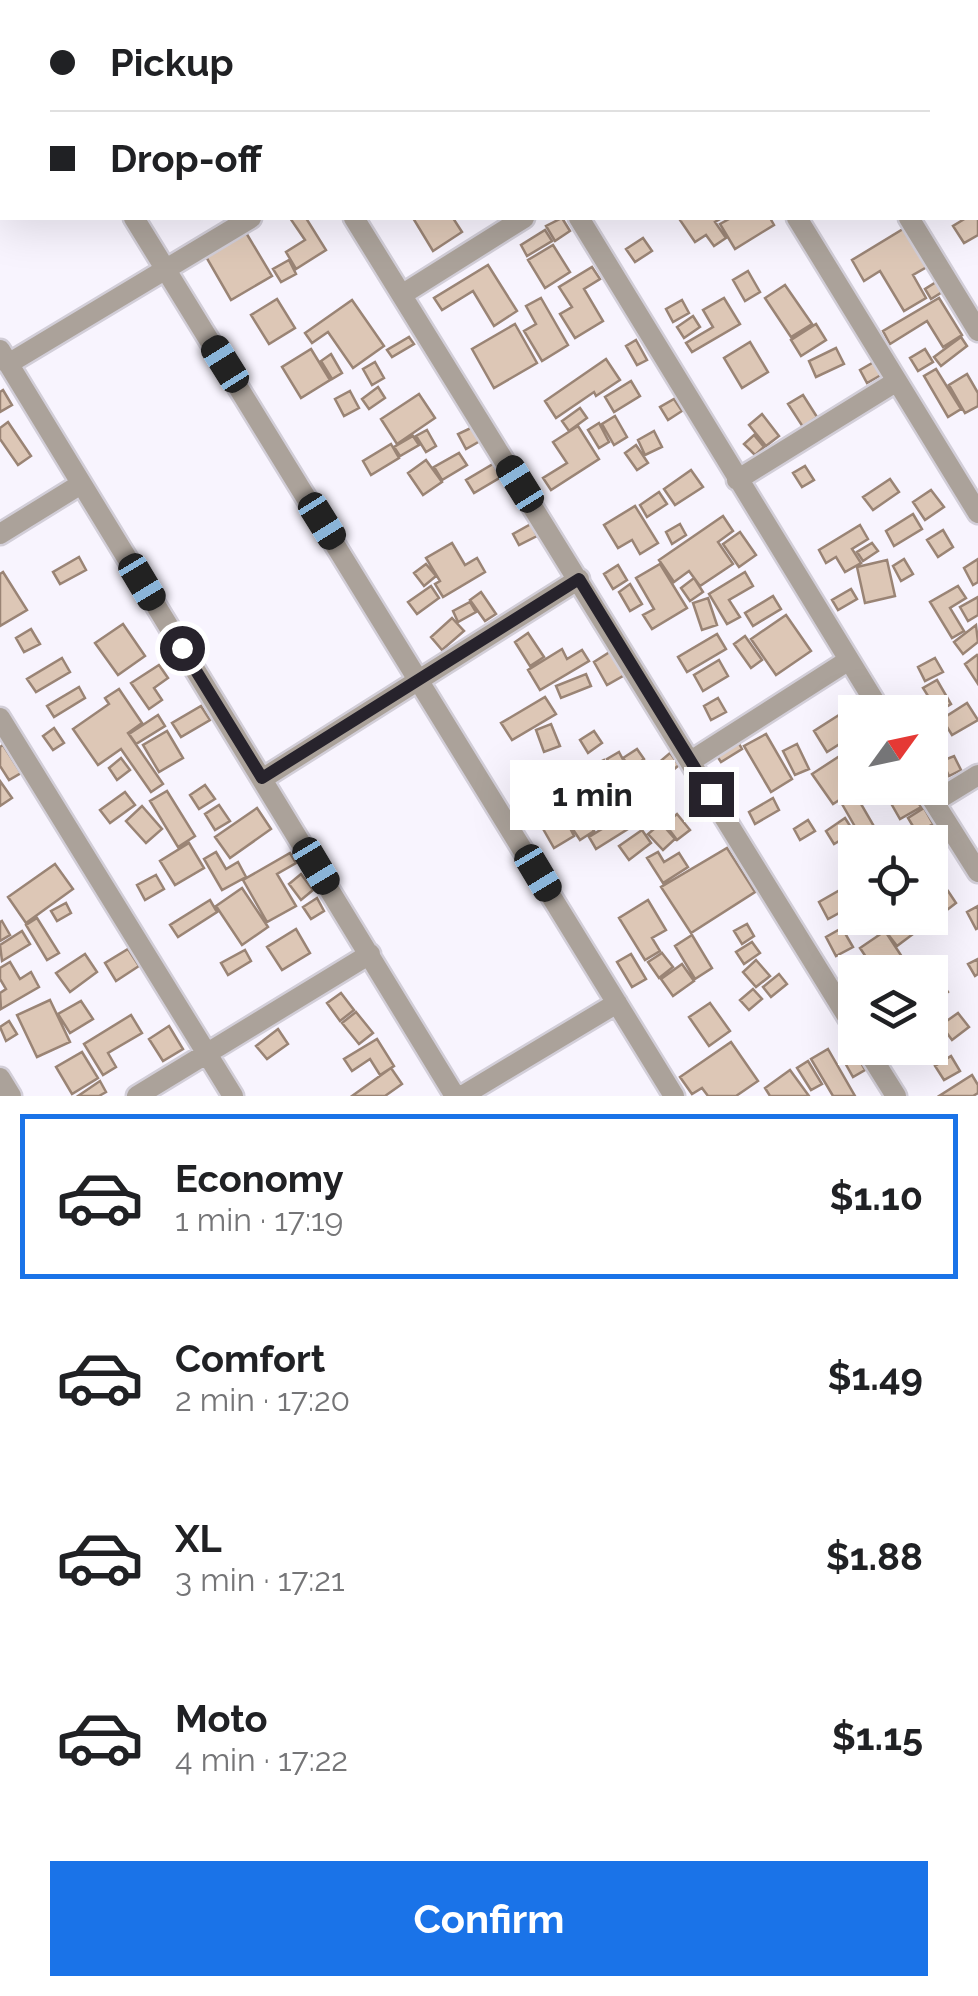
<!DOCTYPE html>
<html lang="en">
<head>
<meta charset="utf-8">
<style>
	:root { --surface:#fff; --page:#f2f2f2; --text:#202124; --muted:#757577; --line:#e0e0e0; --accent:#1a73e8 }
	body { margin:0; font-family:Raleway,sans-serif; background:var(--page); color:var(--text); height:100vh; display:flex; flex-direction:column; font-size:38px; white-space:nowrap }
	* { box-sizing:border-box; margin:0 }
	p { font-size:32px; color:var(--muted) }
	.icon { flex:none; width:55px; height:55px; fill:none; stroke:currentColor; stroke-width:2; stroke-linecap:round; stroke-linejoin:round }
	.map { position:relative; height:1096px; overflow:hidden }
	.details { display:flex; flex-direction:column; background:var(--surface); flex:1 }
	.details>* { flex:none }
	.banner { position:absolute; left:0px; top:0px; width:980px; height:220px; box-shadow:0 10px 40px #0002; display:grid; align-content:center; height:220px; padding:0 50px; background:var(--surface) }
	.needle { width:65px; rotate:57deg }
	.fabs { position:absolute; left:838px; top:695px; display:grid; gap:20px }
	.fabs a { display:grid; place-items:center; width:110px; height:110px; border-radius:0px; background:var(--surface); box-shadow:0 10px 40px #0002; font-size:50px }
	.end { position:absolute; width:45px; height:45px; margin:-22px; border:12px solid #27232c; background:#fff; box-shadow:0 0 0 5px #fff }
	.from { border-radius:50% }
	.bubble { position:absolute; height:70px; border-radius:0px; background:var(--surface); box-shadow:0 10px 40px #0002; font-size:32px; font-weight:700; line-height:70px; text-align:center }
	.car { position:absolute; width:30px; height:60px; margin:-30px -15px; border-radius:12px; box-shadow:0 0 8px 2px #0007; background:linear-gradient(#222 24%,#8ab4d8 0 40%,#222 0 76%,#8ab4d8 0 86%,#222 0) }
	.banner b { display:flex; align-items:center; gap:35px; height:95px; font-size:38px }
	.banner b+b { border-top:2px solid var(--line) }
	.banner i { width:25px; height:25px; background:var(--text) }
	ul { padding:18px 0 0; list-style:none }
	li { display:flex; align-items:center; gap:30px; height:165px; margin:0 20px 15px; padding:0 30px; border:5px solid transparent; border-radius:0px }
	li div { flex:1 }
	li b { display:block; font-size:38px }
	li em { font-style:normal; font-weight:700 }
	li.on { border-color:var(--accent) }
	li>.icon { width:90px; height:90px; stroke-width:1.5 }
	.cta { display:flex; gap:20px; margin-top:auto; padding:20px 50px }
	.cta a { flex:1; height:115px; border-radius:0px; background:var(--accent); color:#fff; font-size:40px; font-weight:700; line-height:115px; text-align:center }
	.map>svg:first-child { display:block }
</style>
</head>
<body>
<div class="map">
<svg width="978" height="1096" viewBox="0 0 978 1096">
	<rect width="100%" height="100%" fill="#f8f4fe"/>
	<path fill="#ddc7b6" stroke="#9a8475" stroke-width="2.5" d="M140 0 142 2 98 1 100 0Z
		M710 0H748L750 2H712Z
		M978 211V235L964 243 953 226 966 218H978Z
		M290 218H306L326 250 296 269 286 252 305 240Z
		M413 218H453L462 232 433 251Z
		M562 218 570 231 555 241 546 226Z
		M684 218H722L715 222 726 238 714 246 706 235 695 242 680 220Z
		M731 218H770L774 225 735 249 720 224Z
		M908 226 932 264 913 275 926 298 904 311 880 271 864 281 852 260Z
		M545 230 552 241 527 256 521 245Z
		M245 231 272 276 231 300 205 255Z
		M643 238 652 251 635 262 626 249Z
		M553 245 570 272 545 288 528 260Z
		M289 260 296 274 281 282 273 269Z
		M488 265 517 311 494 326 473 291 442 310 434 298Z
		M592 267 600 279 584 289 603 321 575 338 560 314 572 307 559 287Z
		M748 271 760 292 745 301 733 280Z
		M941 279 947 289 931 299 925 289Z
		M785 285 812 324 791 337 765 298Z
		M541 298 568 345 542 361 524 331 536 324 526 306Z
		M724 298 740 324 692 352 686 343 713 327 703 310Z
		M939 298 962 335 943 347 927 321 890 344 883 331Z
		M277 299 295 328 269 344 251 315Z
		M352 300 384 346 353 368 328 332 312 343 305 333Z
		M682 300 689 313 673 322 666 309Z
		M693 316 700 327 684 338 677 327Z
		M515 324 537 363 494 388 472 349Z
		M816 324 826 340 801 356 791 340Z
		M409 337 414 344 392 357 387 350Z
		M961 337 967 346 941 366 934 357Z
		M636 340 647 360 637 365 626 346Z
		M750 342 768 372 742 388 724 358Z
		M836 348 844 364 816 377 809 361Z
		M311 349 330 380 301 398 282 367Z
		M925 349 933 362 918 371 910 358Z
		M331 354 342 373 332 379 321 361Z
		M606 359 620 380 596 396 594 392 556 418 545 401Z
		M375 362 384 378 372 385 363 369Z
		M874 362 881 375 867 383 860 370Z
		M936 369 961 409 948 417 924 376Z
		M967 374 978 393V406L965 413 949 385Z
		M631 381 640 396 614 412 605 397Z
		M378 387 385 398 369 409 362 399Z
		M3 390 12 405 0 412V392Z
		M350 391 359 408 344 416 335 399Z
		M419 394 435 418 397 444 381 419Z
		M803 395 817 417 803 427 788 404Z
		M674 399 682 411 668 420 660 407Z
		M580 408 587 418 569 431 562 421Z
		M762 414 779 436 766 446 749 425Z
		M615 416 627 437 614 445 602 424Z
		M8 422 31 456 18 465 0 439V428Z
		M599 423 609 442 599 448 588 430Z
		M578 426 599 459 551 490 543 478 567 463 553 442Z
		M473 427 480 441 466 449 458 434Z
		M427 430 436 446 426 452 416 436Z
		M654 431 662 447 645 455 638 440Z
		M754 435 764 447 755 455 744 444Z
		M413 436 419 445 400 456 394 447Z
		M391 444 399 458 371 475 363 461Z
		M636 445 648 463 637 470 625 453Z
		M459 453 467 465 442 480 434 467Z
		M426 460 442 482 423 495 408 473Z
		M493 464 501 477 474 493 466 480Z
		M805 466 814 480 802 487 793 473Z
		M691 470 703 487 675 505 664 489Z
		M890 479 899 492 873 510 863 497Z
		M931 490 944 507 925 520 913 502Z
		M659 492 667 504 647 517 640 505Z
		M635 506 658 543 640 554 632 540 618 548 604 525Z
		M913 514 922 529 894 546 886 531Z
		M723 516 733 531 718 542 733 564 700 586 689 571 674 582 659 560Z
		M531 524 537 536 519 545 513 534Z
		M680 524 686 535 672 544 666 532Z
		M860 525 868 539 852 549 861 563 845 572 836 557 826 563 819 550Z
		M943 530 953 547 938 557 927 540Z
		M740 532 756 555 739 567 723 544Z
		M452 543 465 565 477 558 485 572 443 597 435 584 440 581 426 558Z
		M872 543 878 551 863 561 857 552Z
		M79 557 86 570 60 584 53 572Z
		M904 559 913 574 901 581 893 566Z
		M978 559V582L973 585 964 568Z
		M887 560 895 596 865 603 857 567Z
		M426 564 436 576 424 586 414 573Z
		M660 564 687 608 652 629 643 615 654 609 636 578Z
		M618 565 627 580 613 589 604 574Z
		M3 572 27 610 0 626V574Z
		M745 572 753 586 729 600 740 617 727 624 709 594Z
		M694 578 703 592 690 601 681 588Z
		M630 584 642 604 630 611 619 592Z
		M431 586 439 598 417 614 408 602Z
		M958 586 966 598 950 608 964 631 952 638 930 602Z
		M851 589 857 599 838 610 832 600Z
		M481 592 496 614 485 621 470 600Z
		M773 596 781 609 753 626 745 613Z
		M978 597V615L968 621 960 607Z
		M708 598 717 625 702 630 693 603Z
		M470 602 476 612 458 622 453 611Z
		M786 615 811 651 776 675 751 639Z
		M452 618 464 631 442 650 431 637Z
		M123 624 145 656 118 675 95 643Z
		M976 625 978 642 963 654 954 642Z
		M31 629 40 644 24 652 16 638Z
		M528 633 544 657 530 666 515 642Z
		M717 634 726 649 687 672 678 657Z
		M745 636 762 660 751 668 734 644Z
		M616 648 630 672 607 685 594 662Z
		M562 649 567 659 582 650 589 661 540 690 528 670Z
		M977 655 978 656V684L965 664Z
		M62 658 70 672 36 692 27 679Z
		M935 658 943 672 925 681 918 667Z
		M719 660 728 676 703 691 694 675Z
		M159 665 168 678 154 688 162 700 149 709 131 683Z
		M586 674 591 686 561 698 556 686Z
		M937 680 951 704 938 712 923 688Z
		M79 687 85 698 54 717 47 706Z
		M119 689 142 723 128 733 163 784 151 792 121 749 98 765 73 729 109 704 105 698Z
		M545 697 556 714 512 740 501 723Z
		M718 698 726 712 711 720 704 706Z
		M967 703 978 720 952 735 942 719Z
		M201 706 210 720 181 737 172 723Z
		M158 715 165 726 136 744 129 734Z
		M839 715 852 736 827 752 814 731Z
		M551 724 560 746 544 752 536 730Z
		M54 728 64 743 53 750 43 736Z
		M167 731 183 758 159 772 143 745Z
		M594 731 602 743 588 753 580 740Z
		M766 734 792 779 771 792 744 746Z
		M737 740 742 749 721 762 715 753Z
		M797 744 809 769 795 775 783 751Z
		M3 745 21 773 9 780 0 766V747Z
		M855 746V788H858L833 804 812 774Z
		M637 749 644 759 631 769 623 758Z
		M619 752 628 769 616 776 607 759Z
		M670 753 679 765 666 776 656 765Z
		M954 756 961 770 949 776 942 761Z
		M121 758 130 770 117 780 109 768Z
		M604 760 611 775 597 782 590 767Z
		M654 775 671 802 596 849 589 837 605 827 597 813 608 805 615 816 635 803 628 792Z
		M592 776 599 786 575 804 567 794Z
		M624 779 630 790 569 826 574 836 554 848 542 827Z
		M0 781 12 798 0 806Z
		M205 785 215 799 199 809 190 795Z
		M870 788H880L883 791 861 804 875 828 861 837 842 804Z
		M906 788H909L921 807 900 819 888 798Z
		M559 789 569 803 543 822 533 808Z
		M167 791 195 836 178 847 150 801Z
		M125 792 135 805 110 823 100 810Z
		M773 798 779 810 755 824 749 812Z
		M219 805 230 821 215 830 205 814Z
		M142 806 162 829 146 843 126 821Z
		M257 808 271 829 230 858 215 837Z
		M924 808 933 824 917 833 908 818Z
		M677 814 690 830 677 840 665 824Z
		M845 818 854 832 834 844 826 831Z
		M586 819 594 831 580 840 572 828Z
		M808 820 815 831 800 840 794 829Z
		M661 823 675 839 663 850 648 834Z
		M642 830 651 843 629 860 619 846Z
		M189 843 204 868 175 885 160 861Z
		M727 848 755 892 691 933 661 887Z
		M216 852 226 869 238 862 246 877 222 890 204 859Z
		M658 852 664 862 679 853 688 867 663 883 647 858Z
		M290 853 296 863 277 874 296 906 267 922 243 880Z
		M55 864 73 889 26 923 8 897Z
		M930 869 941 886 930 893Z
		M301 874 313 890 301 900 289 884Z
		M156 875 164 889 145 900 137 885Z
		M855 879V900L851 902 841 888Z
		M242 888 268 927 242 945 216 906Z
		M840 890 850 907 828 919 819 902Z
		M948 891 956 903 934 920 930 903Z
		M317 898 324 911 311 919 303 907Z
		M210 900 217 912 178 937 170 925Z
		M648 900 666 930 652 938 660 951 645 960 619 918Z
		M66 903 71 913 57 921 51 911Z
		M978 906V928L976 929 967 912Z
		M37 918 59 953 47 960 26 925Z
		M901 918 913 934 897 946 884 929Z
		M2 921 10 935 0 941V922Z
		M747 924 754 936 742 944 734 931Z
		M842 928 853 947 836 956 826 937Z
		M296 929 310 953 282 970 267 947Z
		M22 931 30 944 2 961 0 945Z
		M885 931 912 972H876L860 948Z
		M692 935 712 968 695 979 675 946Z
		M752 942 760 953 744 964 736 952Z
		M128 949 139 966 116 981 105 963Z
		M245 950 251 961 228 975 221 963Z
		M662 953 673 967 659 978 648 962Z
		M85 954 97 972 70 992 56 973Z
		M631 954 646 979 632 987 617 962Z
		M978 959V974L975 976 968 964Z
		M756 960 770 976 756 987 743 972Z
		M10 962 20 979 31 972 39 987 1 1009 0 993 6 989 0 979V968Z
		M682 964 694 981 673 996 661 979Z
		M779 974 787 984 771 997 763 987Z
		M935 974 948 992 932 1004 930 977Z
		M753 989 762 999 749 1010 740 1000Z
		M341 993 354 1010 340 1021 327 1003Z
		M50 1000 70 1042 37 1057 17 1015Z
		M81 1001 93 1019 70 1033 58 1014Z
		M710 1003 730 1031 709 1046 689 1017Z
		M930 1006 941 1022 930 1030Z
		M356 1012 373 1033 359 1044 342 1023Z
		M958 1013 969 1027 952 1040 941 1025Z
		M131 1015 142 1033 108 1053 116 1067 103 1075 84 1044Z
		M9 1021 17 1034 6 1041 0 1027Z
		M169 1026 183 1049 163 1061 149 1039Z
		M278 1029 288 1044 267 1059 256 1046Z
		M377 1039 394 1066 380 1075 370 1059 352 1071 344 1059Z
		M731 1042 758 1081 736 1096H708L702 1088 692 1094 680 1077Z
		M828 1049 855 1096H833L811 1059Z
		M82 1052 98 1078 72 1094 56 1067Z
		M856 1054 865 1070 853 1077 844 1061Z
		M951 1056 960 1071 944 1080 935 1066Z
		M808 1061 822 1084 811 1090 797 1068Z
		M391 1068 402 1084 385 1096H352Z
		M790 1070 809 1096H770L765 1088Z
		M972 1075 978 1085V1093L973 1096H939Z
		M100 1081 106 1092 99 1096H78Z"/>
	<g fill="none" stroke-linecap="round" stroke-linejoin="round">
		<g stroke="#d2ced8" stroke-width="25">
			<path id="minor" d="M0 0 2 3
				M222 0 223 2
				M446 0 447 2
				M662 0 663 2
				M777 0 779 2
				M585 2 589 0
				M0 113 2 112
				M134 218 674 1096
				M354 218 855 1029
				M579 218 881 712
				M797 218 978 513
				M909 218 978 331
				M403 294 524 218
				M0 350 455 1096
				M8 364 251 218
				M737 480 897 381
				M0 534 81 484
				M0 718 233 1096
				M691 761 849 660
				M262 779 579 579
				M925 788 978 872
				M934 802 978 775
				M866 1048 896 1096
				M0 1078 11 1096
				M137 1096 370 954
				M462 1096 617 1003"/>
		</g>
		<use href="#minor" stroke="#aba29a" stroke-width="20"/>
	</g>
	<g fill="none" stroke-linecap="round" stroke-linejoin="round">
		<path stroke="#27232c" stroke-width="12" d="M182 648 262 778 579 579 711 794"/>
	</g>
</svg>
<div class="fabs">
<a><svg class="needle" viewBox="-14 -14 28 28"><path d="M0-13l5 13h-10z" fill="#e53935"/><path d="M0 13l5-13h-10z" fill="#757577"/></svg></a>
<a><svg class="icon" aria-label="locate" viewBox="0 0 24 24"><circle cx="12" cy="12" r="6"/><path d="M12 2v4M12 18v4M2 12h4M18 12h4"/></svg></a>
<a><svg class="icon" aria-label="layers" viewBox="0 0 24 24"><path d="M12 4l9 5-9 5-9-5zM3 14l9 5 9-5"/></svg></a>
</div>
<i class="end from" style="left:182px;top:648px"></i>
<i class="end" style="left:711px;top:794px"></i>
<div class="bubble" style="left:510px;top:760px;width:165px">1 min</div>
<i class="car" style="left:225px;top:364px;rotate:328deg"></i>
<i class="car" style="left:520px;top:484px;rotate:328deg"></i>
<i class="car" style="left:322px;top:521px;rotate:148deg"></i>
<i class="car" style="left:142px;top:582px;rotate:149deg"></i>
<i class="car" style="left:316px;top:866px;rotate:149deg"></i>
<i class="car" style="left:538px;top:873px;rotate:149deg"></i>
<div class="banner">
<b><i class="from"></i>Pickup</b>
<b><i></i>Drop-off</b>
</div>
</div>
<section class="details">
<ul>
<li class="on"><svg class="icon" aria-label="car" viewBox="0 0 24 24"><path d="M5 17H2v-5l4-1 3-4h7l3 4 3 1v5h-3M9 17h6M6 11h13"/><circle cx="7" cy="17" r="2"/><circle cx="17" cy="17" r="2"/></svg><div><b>Economy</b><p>1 min · 17:19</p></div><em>$1.10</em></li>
<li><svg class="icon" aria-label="car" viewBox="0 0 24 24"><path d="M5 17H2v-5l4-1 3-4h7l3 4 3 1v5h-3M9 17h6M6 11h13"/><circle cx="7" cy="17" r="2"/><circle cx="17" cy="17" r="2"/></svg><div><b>Comfort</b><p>2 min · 17:20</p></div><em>$1.49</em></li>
<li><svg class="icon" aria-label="car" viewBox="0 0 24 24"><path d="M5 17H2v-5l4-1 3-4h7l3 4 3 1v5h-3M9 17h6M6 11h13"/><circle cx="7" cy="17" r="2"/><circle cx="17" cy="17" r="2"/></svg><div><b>XL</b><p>3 min · 17:21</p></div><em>$1.88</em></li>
<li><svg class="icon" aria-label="car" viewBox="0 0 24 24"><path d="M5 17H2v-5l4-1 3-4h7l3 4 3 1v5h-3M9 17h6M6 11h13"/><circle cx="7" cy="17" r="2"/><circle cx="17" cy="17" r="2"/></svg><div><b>Moto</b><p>4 min · 17:22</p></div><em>$1.15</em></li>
</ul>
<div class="cta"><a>Confirm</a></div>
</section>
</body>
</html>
